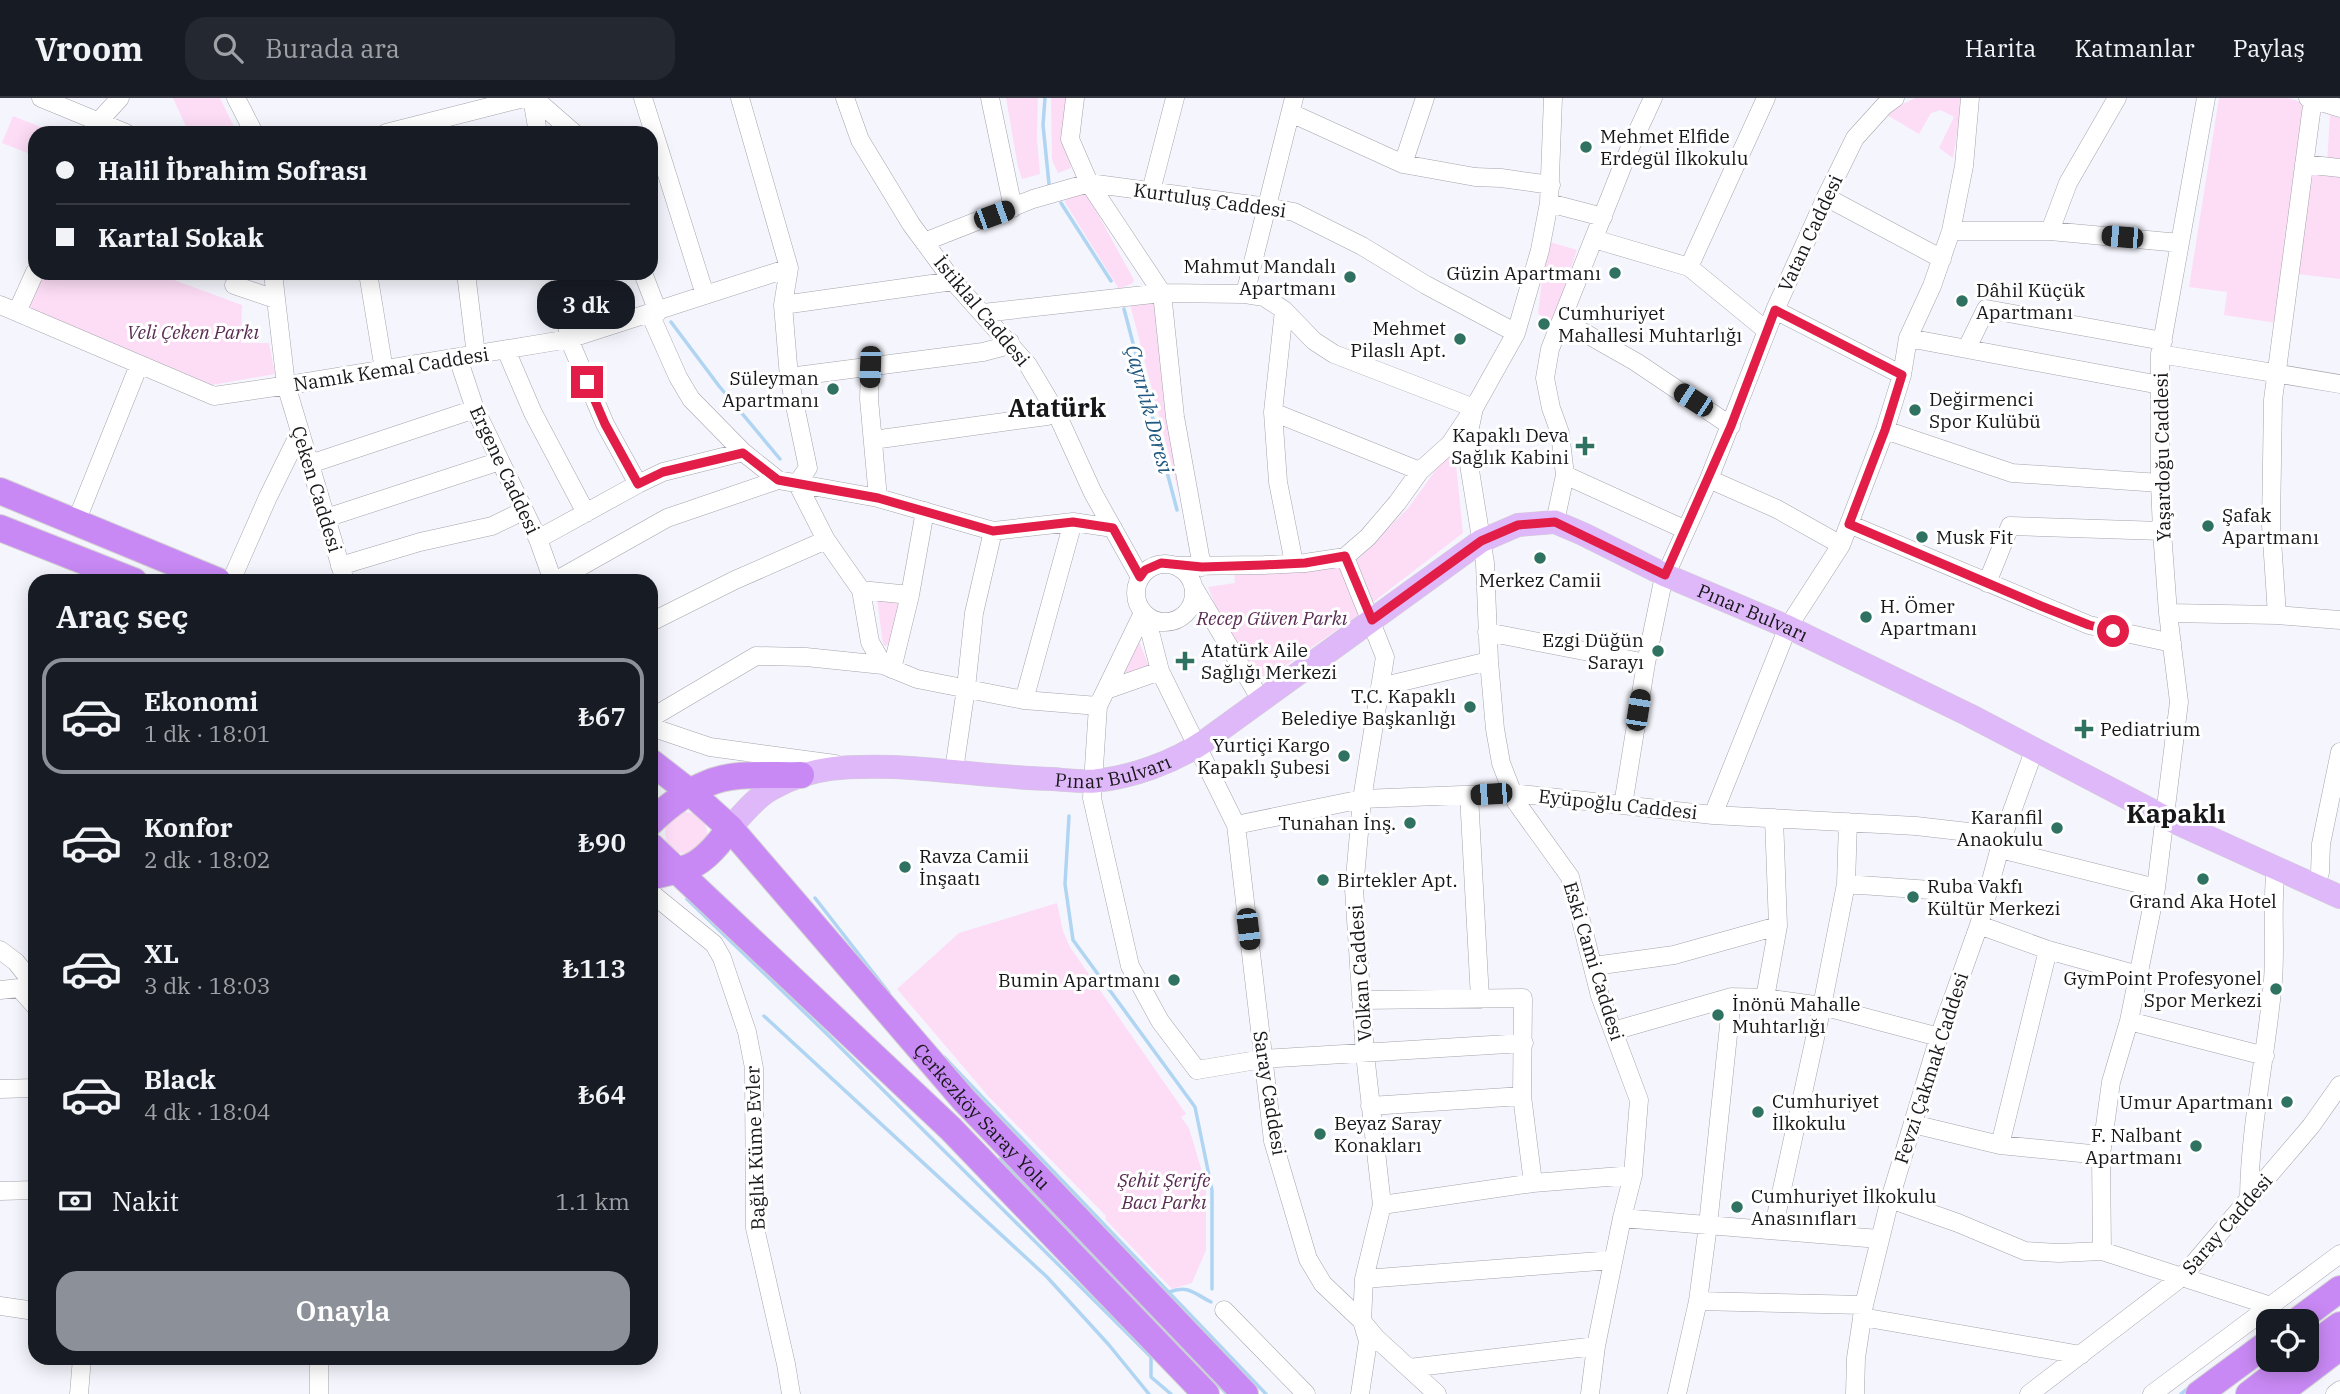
<!DOCTYPE html>
<html lang="tr">
<head>
<meta charset="utf-8">
<style>
	:root { --surface:#171b24; --page:#242831; --text:#f1f3f6; --muted:#9ea1a6; --line:#363941; --accent:#8c9099 }
	body { margin:0; font-family:"IBM Plex Serif",serif; background:var(--page); color:var(--text); height:100vh; display:flex; flex-direction:column; font-size:26px; white-space:nowrap }
	* { box-sizing:border-box; margin:0 }
	p { font-size:23px; color:var(--muted) }
	.icon { flex:none; width:38px; height:38px; fill:none; stroke:currentColor; stroke-width:2; stroke-linecap:round; stroke-linejoin:round }
	.map { position:relative; flex:1; overflow:hidden }
	.details { position:absolute; left:28px; top:476px; width:630px; height:791px; display:flex; flex-direction:column; background:var(--surface); border-radius:21px; box-shadow:0 4px 18px #0003 }
	.details>* { flex:none }
	.hud { position:absolute; left:28px; top:28px; width:630px; height:154px; border-radius:21px; box-shadow:0 4px 18px #0003; display:grid; align-content:center; height:154px; padding:0 28px; background:var(--surface) }
	.tools { position:absolute; left:2256px; top:1211px; display:grid; gap:14px }
	.tools a { display:grid; place-items:center; width:63px; height:63px; border-radius:14px; background:var(--surface); box-shadow:0 4px 18px #0003; font-size:35px }
	.end { position:absolute; width:32px; height:32px; margin:-16px; border:9px solid #e11d48; background:#fff; box-shadow:0 0 0 4px #fff }
	.from { border-radius:50% }
	.bubble { position:absolute; height:49px; border-radius:21px; background:var(--surface); box-shadow:0 4px 18px #0003; font-size:23px; font-weight:600; line-height:49px; text-align:center }
	.car { position:absolute; width:21px; height:42px; margin:-21px -10px; border-radius:9px; box-shadow:0 0 5px 2px #0007; background:linear-gradient(#222 24%,#8ab4d8 0 40%,#222 0 76%,#8ab4d8 0 86%,#222 0) }
	.hud b { display:flex; align-items:center; gap:24px; height:66px; font-size:26px }
	.hud b+b { border-top:2px solid var(--line) }
	.hud i { width:18px; height:18px; background:var(--text) }
	ul { padding:0; list-style:none }
	li { display:flex; align-items:center; gap:21px; height:116px; margin:0 14px 10px; padding:0 14px; border:4px solid transparent; border-radius:21px }
	li div { flex:1 }
	li b { display:block; font-size:26px }
	li em { font-style:normal; font-weight:600 }
	li.active { border-color:var(--accent) }
	li>.icon { width:63px; height:63px; stroke-width:1.5 }
	h2 { padding:0 28px; font-size:32px; line-height:84px }
	.pay { display:flex; align-items:center; gap:18px; height:77px; padding:0 28px; font-size:26px }
	.pay p { margin-inline-start:auto }
	.primary-button { display:flex; gap:14px; margin-top:auto; padding:14px 28px }
	.primary-button a { flex:1; height:80px; border-radius:21px; background:var(--accent); color:#fff; font-size:28px; font-weight:600; line-height:80px; text-align:center }
	header { display:flex; align-items:center; gap:42px; box-sizing:border-box; height:98px; padding:0 35px; background:var(--surface); border-bottom:2px solid var(--line) }
	header strong { font-size:33px }
	nav { display:flex; gap:38px; margin-inline-start:auto; font-size:24px }
	.search { width:490px; height:63px; background:var(--page); display:flex; align-items:center; gap:18px; box-sizing:border-box; padding:0 24px; border-radius:21px; color:var(--muted); font-size:26px }
	.map>svg:first-child { display:block }
</style>
</head>
<body>
<header>
<strong>Vroom</strong>
<div class="search"><svg class="icon" aria-label="search" viewBox="0 0 24 24"><circle cx="10" cy="10" r="6"/><path d="M15 15l6 6"/></svg>Burada ara</div>
<nav><a>Harita</a><a>Katmanlar</a><a>Paylaş</a></nav>
</header>
<div class="map">
<svg width="2340" height="1296" viewBox="0 0 2340 1296">
	<rect width="100%" height="100%" fill="#f5f5fd"/>
	<path fill="#fdddf6" d="M173 0H220L237 35H189Z
		M1006 0H1038L1037 40 1040 76 1022 81 1018 69Z
		M1051 0H1069L1065 39 1071 70 1058 75 1052 62Z
		M1915 0H1963L1953 60 1939 50 1954 19 1941 12 1931 15 1919 36 1887 17 1897 9Z
		M2219 0H2288L2307 6 2276 225 2224 217 2227 194 2189 189Z
		M2330 17 2340 20V66L2327 65Z
		M13 18 56 35H35V58L2 45Z
		M2313 75 2340 79V181L2297 176Z
		M1080 94 1088 98 1134 182 1133 185 1119 191 1064 103Z
		M1550 144 1577 152 1553 223 1538 216 1543 172Z
		M41 175H162L163 178 242 207 241 245H269L275 276 212 287 28 209Z
		M1156 205 1183 411 1130 206Z
		M1448 355 1455 357 1463 435 1372 505 1355 464 1409 409Z
		M1344 467 1361 515 1258 587 1220 520 1208 489 1235 485 1234 475Z
		M877 500H901L893 541 886 548 883 547Z
		M1139 543 1148 566 1144 573 1117 581Z
		M665 735a21 21 0 1 1 42 0a21 21 0 1 1-42 0Z
		M1057 805 1063 833 1070 849 1186 1016 1181 1019 1189 1030 1206 1087V1152L1192 1185 1172 1191 1105 1121 1106 1118 989 999 897 891 959 835Z"/>
	<g fill="none" stroke-linecap="round" stroke-linejoin="round">
		<path stroke="#b0d5f3" stroke-width="3.5" d="M1045 0 1043 27 1049 86
			M1061 105 1111 183
			M1124 211 1177 412
			M671 224 719 288 780 361
			M1069 718 1065 786 1073 842 1195 1009 1212 1092V1191
			M815 800 889 895
			M687 801 829 938 1151 1259V1279L1171 1296
			M764 918 1047 1179 1109 1247 1149 1296
			M944 959 1266 1296
			M1000 1061 1227 1296
			M1169 1194C1189 1187 1193 1195 1211 1204
			M2181 1296 2190 1289"/>
		<g stroke="#a5a4ac" stroke-width="19">
			<path id="minor" d="M41 0 126 35
				M236 0 254 35
				M532 0 538 35
				M534 0 574 35
				M643 0 705 197
				M740 0 789 170 783 207 789 279 808 370 797 385 826 442 861 492 870 544 883 567
				M845 0 860 42 911 126 953 183 1028 267 1056 314 1093 395 1140 479
				M990 0 1013 110
				M1075 0 1070 41 1089 85 1162 195 1175 319 1202 469
				M2308 0 2340 10
				M1291 15 1403 66 1475 79 1501 80 1551 87
				M94 35 99 23 120 0
				M386 35 524 0
				M1403 66 1425 0
				M2304 66 2340 70
				M1151 93 1175 0
				M1826 99 1942 161
				M1549 105 1603 119
				M1951 133H2050L2180 145
				M2050 133 2068 85 2117 0
				M1594 141 1689 169 1767 233
				M924 144 1033 101 1089 85 1267 109 1294 114 1362 148 1426 187 1516 235
				M1689 169 1766 0
				M273 175 286 287 345 483
				M368 175 384 272
				M466 175 476 257
				M560 175 569 241 605 326 638 386
				M643 175 658 214
				M234 187 275 201
				M1245 196 1294 0
				M0 207 214 298 295 286 569 241 789 170
				M783 207 953 183
				M1284 212 1273 314 1278 384 1294 465
				M1775 212 1902 277
				M17 214 35 174
				M983 215 1162 195 1245 196 1264 199 1284 212 1314 243 1334 256 1474 310 1466 348 1485 465 1489 563 1495 631 1501 665 1516 704 1570 779 1600 898 1639 1002 1633 1077 1622 1120 1596 1248 1590 1296
				M650 216 678 279 691 301 743 354 778 382
				M1562 222 1636 264 1731 328
				M1908 240 2160 287
				M1967 250 1986 211 2163 243
				M506 252 533 315 586 415
				M2160 256 2340 286
				M458 260 475 311 538 441 553 483
				M870 269 869 301 878 400
				M789 279 983 254 1002 249 1010 244
				M1273 314 1420 373
				M1885 332 2012 375 2160 385
				M873 342 1047 318 1056 314
				M310 366 475 311
				M1565 377 1686 432
				M1709 381 1777 411 1841 447
				M326 420 500 363
				M76 424 139 267
				M1555 424 1565 377 1560 335 1551 310 1545 280 1550 251 1628 54 1653 0
				M1849 426 2089 527 2172 545
				M538 441 638 386 663 374 743 354
				M1345 459 1385 559 1362 701 1354 791 1365 956 1382 1107 1364 1181 1362 1223 1368 1243 1360 1296
				M1136 495a29 29 0 1 1 58 0a29 29 0 1 1-58 0Z
				M340 468 420 444 492 428 523 413
				M1178 468 1264 467 1305 465 1345 459 1368 439 1397 405 1420 373 1450 346 1474 310 1516 235 1540 152 1549 105 1553 0
				M231 483 268 399 300 334
				M555 483 667 420 778 382 878 400 993 433 1073 424 1113 430
				M1987 485 2010 428 2162 433
				M1193 488 1261 602
				M861 492 910 497
				M1143 515 1098 608 1092 700 1130 868 1160 923 1197 972 1263 961 1524 945
				M2168 515 2277 517 2340 522
				M2277 517 2271 427 2273 302 2313 0
				M1146 518 1160 573 1236 727 1273 1043 1308 1161 1323 1186 1362 1223 1376 1240 1437 1296
				M651 524 735 482 826 442
				M1487 534 1646 565
				M892 571 910 497 925 413
				M1380 589 1489 563
				M1106 592 1160 573
				M1024 602 1073 424
				M651 620 756 558 806 559 883 567 917 581 1024 602 1098 608
				M651 629 710 649 835 666
				M954 672 966 590 974 515 993 433
				M1469 697 1480 901
				M1623 707 1646 565 1663 483 1709 381 1775 212 1826 99 1855 40 1884 8 1895 0
				M1713 717 1788 529 1841 447 1885 332 1902 277 1908 240 1932 188 1951 133 1964 68 1970 0
				M1236 727 1362 701 1512 695 1713 717 1916 728 2003 738
				M2000 751 2156 790
				M2320 775 2321 746 2340 654
				M1846 786 1987 796
				M651 795 714 846 722 860 747 934 754 970 755 1130 786 1266 791 1296
				M1979 827 2048 852 2138 877
				M0 852 16 864 35 888
				M1594 868 1674 857 1778 828
				M0 892 19 890 35 908
				M1765 900 1778 828 1774 720
				M1361 902 1523 900 1522 998 1533 1085
				M2129 923 2265 958
				M1613 933 1732 899 1765 900 1822 908 1939 939
				M0 991 35 990
				M1370 1008 1522 998
				M1913 1026 2000 1047 2101 1057
				M2000 1047 2048 852
				M0 1093 35 1092
				M2249 1099C2250 1026 2267 954 2273 882 2276 845 2271 806 2276 770
				M1890 1101 1958 1125 2025 1153 2059 1155 2102 1153 2271 1208
				M1382 1107 1533 1085 1633 1077
				M1622 1120 1879 1141
				M1773 1132 1822 908 1846 786 1848 724
				M2102 1153 2101 1057 2111 984 2129 923 2156 790 2179 604 2168 515 2162 433 2160 385V256L2206 0
				M1364 1181 1613 1162
				M1698 1203 1864 1207
				M0 1208 35 1213
				M1224 1212 1306 1296
				M1862 1219 2081 1257
				M1409 1270 1596 1248
				M79 1296 82 1260
				M319 1296V1260
				M1677 1296 1698 1203 1708 1127 1732 899
				M1855 1296 1856 1260 1864 1207 1890 1101 1939 939 1979 827 2003 738 2035 650
				M2029 1296 2183 1178 2311 1028 2340 987
				M2152 1296 2340 1156
				M2335 1296 2340 1292"/>
		</g>
		<g stroke="#d1d1d1" stroke-width="24">
			<g id="major">
				<path id="s1" d="M730 730C743 716 756 699 773 690 812 668 848 668 892 669 946 671 999 680 1052 681 1066 682 1081 684 1095 683 1133 679 1174 664 1205 643L1481 443 1518 427 1555 424 1583 436 1665 477 1788 529 1969 617 2166 720 2340 799"/>
			</g>
		</g>
		<g stroke="#d1d1d1" stroke-width="28">
			<g id="highway">
				<path d="M0 393 218 483"/>
				<path d="M0 430 134 483"/>
				<path id="s2" d="M651 664 691 695 730 730 964 1002 1245 1296"/>
				<path d="M651 724C667 709 686 694 706 686 734 673 771 678 801 677"/>
				<path d="M651 748 951 1031 1206 1296"/>
				<path d="M651 779C662 775 680 773 689 769 706 762 720 744 730 730"/>
				<path d="M2297 1223 2340 1191"/>
				<path d="M2306 1252 2340 1227"/>
				<path d="M2199 1296 2268 1245"/>
				<path d="M2249 1296 2292 1263"/>
				<path d="M2278 1296 2340 1249"/>
			</g>
		</g>
		<use href="#minor" stroke="#fff" stroke-width="18"/>
		<use href="#major" stroke="#dfb8f9" stroke-width="23"/>
		<use href="#highway" stroke="#c989f5" stroke-width="26"/>
	</g>
	<g fill="none" stroke-linecap="round" stroke-linejoin="round">
		<path stroke="#e11d48" stroke-width="9" d="M587 284 605 326 638 386 663 374 743 355 778 382 878 400 993 433 1073 424 1113 430 1140 479 1145 472 1161 465 1202 469 1264 467 1305 465 1345 458 1372 522 1481 443 1518 427 1555 424 1665 477 1731 328 1775 212 1902 277 1885 332 1849 426 2041 508 2089 527 2113 533"/>
	</g>
	<g fill="#307262" stroke="#fff" stroke-width="2.5">
		<circle cx="1586" cy="49" r="7"/>
		<circle cx="1615" cy="175" r="7"/>
		<circle cx="1350" cy="179" r="7"/>
		<circle cx="1962" cy="203" r="7"/>
		<circle cx="1544" cy="226" r="7"/>
		<circle cx="1460" cy="241" r="7"/>
		<circle cx="833" cy="291" r="7"/>
		<circle cx="1915" cy="312" r="7"/>
		<path d="M1581.5 337.5h7v7h7v7h-7v7h-7v-7h-7v-7h7z"/>
		<circle cx="2208" cy="428" r="7"/>
		<circle cx="1922" cy="439" r="7"/>
		<circle cx="1540" cy="460" r="7"/>
		<circle cx="1866" cy="519" r="7"/>
		<circle cx="1658" cy="553" r="7"/>
		<path d="M1181.5 552.5h7v7h7v7h-7v7h-7v-7h-7v-7h7z"/>
		<circle cx="1470" cy="609" r="7"/>
		<path d="M2080.5 620.5h7v7h7v7h-7v7h-7v-7h-7v-7h7z"/>
		<circle cx="1344" cy="658" r="7"/>
		<circle cx="1410" cy="725" r="7"/>
		<circle cx="2057" cy="730" r="7"/>
		<circle cx="905" cy="769" r="7"/>
		<circle cx="2203" cy="781" r="7"/>
		<circle cx="1323" cy="782" r="7"/>
		<circle cx="1913" cy="799" r="7"/>
		<circle cx="1174" cy="882" r="7"/>
		<circle cx="2276" cy="891" r="7"/>
		<circle cx="1718" cy="917" r="7"/>
		<circle cx="2287" cy="1004" r="7"/>
		<circle cx="1758" cy="1014" r="7"/>
		<circle cx="1320" cy="1036" r="7"/>
		<circle cx="2196" cy="1048" r="7"/>
		<circle cx="1737" cy="1109" r="7"/>
	</g>
	<g text-anchor="middle" dominant-baseline="central" stroke-width="6" stroke-linejoin="round" paint-order="stroke">
		<g font-size="19" fill="#17171a" stroke="#fff" text-anchor="start">
			<text x="1600" y="38">Mehmet Elfide<tspan x="1600" dy="22">Erdegül İlkokulu</tspan></text>
			<text x="1336" y="168" text-anchor="end">Mahmut Mandalı<tspan x="1336" dy="22">Apartmanı</tspan></text>
			<text x="1601" y="175" text-anchor="end">Güzin Apartmanı</text>
			<text x="1976" y="192">Dâhil Küçük<tspan x="1976" dy="22">Apartmanı</tspan></text>
			<text x="1558" y="215">Cumhuriyet<tspan x="1558" dy="22">Mahallesi Muhtarlığı</tspan></text>
			<text x="1446" y="230" text-anchor="end">Mehmet<tspan x="1446" dy="22">Pilaslı Apt.</tspan></text>
			<text x="819" y="280" text-anchor="end">Süleyman<tspan x="819" dy="22">Apartmanı</tspan></text>
			<text x="1929" y="301">Değirmenci<tspan x="1929" dy="22">Spor Kulübü</tspan></text>
			<text x="1569" y="337" text-anchor="end">Kapaklı Deva<tspan x="1569" dy="22">Sağlık Kabini</tspan></text>
			<text x="2222" y="417">Şafak<tspan x="2222" dy="22">Apartmanı</tspan></text>
			<text x="1936" y="439">Musk Fit</text>
			<text x="1540" y="482" text-anchor="middle">Merkez Camii</text>
			<text x="1880" y="508">H. Ömer<tspan x="1880" dy="22">Apartmanı</tspan></text>
			<text x="1644" y="542" text-anchor="end">Ezgi Düğün<tspan x="1644" dy="22">Sarayı</tspan></text>
			<text x="1201" y="552">Atatürk Aile<tspan x="1201" dy="22">Sağlığı Merkezi</tspan></text>
			<text x="1456" y="598" text-anchor="end">T.C. Kapaklı<tspan x="1456" dy="22">Belediye Başkanlığı</tspan></text>
			<text x="2100" y="631">Pediatrium</text>
			<text x="1330" y="647" text-anchor="end">Yurtiçi Kargo<tspan x="1330" dy="22">Kapaklı Şubesi</tspan></text>
			<text x="2043" y="719" text-anchor="end">Karanfil<tspan x="2043" dy="22">Anaokulu</tspan></text>
			<text x="1396" y="725" text-anchor="end">Tunahan İnş.</text>
			<text x="919" y="758">Ravza Camii<tspan x="919" dy="22">İnşaatı</tspan></text>
			<text x="1337" y="782">Birtekler Apt.</text>
			<text x="1927" y="788">Ruba Vakfı<tspan x="1927" dy="22">Kültür Merkezi</tspan></text>
			<text x="2203" y="803" text-anchor="middle">Grand Aka Hotel</text>
			<text x="2262" y="880" text-anchor="end">GymPoint Profesyonel<tspan x="2262" dy="22">Spor Merkezi</tspan></text>
			<text x="1160" y="882" text-anchor="end">Bumin Apartmanı</text>
			<text x="1732" y="906">İnönü Mahalle<tspan x="1732" dy="22">Muhtarlığı</tspan></text>
			<text x="1772" y="1003">Cumhuriyet<tspan x="1772" dy="22">İlkokulu</tspan></text>
			<text x="2273" y="1004" text-anchor="end">Umur Apartmanı</text>
			<text x="1334" y="1025">Beyaz Saray<tspan x="1334" dy="22">Konakları</tspan></text>
			<text x="2182" y="1037" text-anchor="end">F. Nalbant<tspan x="2182" dy="22">Apartmanı</tspan></text>
			<text x="1751" y="1098">Cumhuriyet İlkokulu<tspan x="1751" dy="22">Anasınıfları</tspan></text>
		</g>
		<g font-size="19" fill="#17171a" stroke="#fff">
			<text transform="translate(1210 102) rotate(8)">Kurtuluş Caddesi</text>
			<text transform="translate(1810 135) rotate(-65)">Vatan Caddesi</text>
			<text transform="translate(982 213) rotate(50)">İstiklal Caddesi</text>
			<text transform="translate(391 271) rotate(-9)">Namık Kemal Caddesi</text>
			<text transform="translate(2162 359) rotate(-91)">Yaşardoğu Caddesi</text>
			<text transform="translate(505 372) rotate(65)">Ergene Caddesi</text>
			<text transform="translate(317 391) rotate(73)">Çeken Caddesi</text>
			<text stroke="none"><textPath href="#s1" startOffset="1139">Pınar Bulvarı</textPath></text>
			<text stroke="none"><textPath href="#s1" startOffset="404">Pınar Bulvarı</textPath></text>
			<text transform="translate(1618 706) rotate(6)">Eyüpoğlu Caddesi</text>
			<text transform="translate(1594 863) rotate(73)">Eski Cami Caddesi</text>
			<text transform="translate(1360 875) rotate(-94)">Volkan Caddesi</text>
			<text transform="translate(1931 970) rotate(-72)">Fevzi Çakmak Caddesi</text>
			<text transform="translate(1270 995) rotate(81)">Saray Caddesi</text>
			<text stroke="none"><textPath href="#s2" startOffset="486">Çerkezköy Saray Yolu</textPath></text>
			<text transform="translate(755 1050) rotate(-92)">Bağlık Küme Evler</text>
			<text transform="translate(2227 1126) rotate(-49)">Saray Caddesi</text>
		</g>
		<g font-size="19" font-style="italic" fill="#5a2c53" stroke="#fff">
			<text x="193" y="234">Veli Çeken Parkı</text>
			<text x="1272" y="520">Recep Güven Parkı</text>
			<text x="1164" y="1082">Şehit Şerife<tspan x="1164" dy="22">Bacı Parkı</tspan></text>
		</g>
		<g font-size="21" font-style="italic" fill="#205981" stroke="#fff">
			<text transform="translate(1150 311) rotate(75)">Çayırlık Deresi</text>
		</g>
		<g font-size="26" font-weight="bold" fill="#17171a" stroke="#fff">
			<text x="1057" y="309">Atatürk</text>
			<text x="2176" y="715">Kapaklı</text>
		</g>
	</g>
</svg>
<div class="tools">
<a><svg class="icon" aria-label="locate" viewBox="0 0 24 24"><circle cx="12" cy="12" r="6"/><path d="M12 2v4M12 18v4M2 12h4M18 12h4"/></svg></a>
</div>
<i class="end from" style="left:2113px;top:533px"></i>
<i class="end" style="left:587px;top:284px"></i>
<div class="bubble" style="left:537px;top:182px;width:98px">3 dk</div>
<i class="car" style="left:994px;top:117px;rotate:70deg"></i>
<i class="car" style="left:2122px;top:139px;rotate:275deg"></i>
<i class="car" style="left:870px;top:269px;rotate:182deg"></i>
<i class="car" style="left:1693px;top:302px;rotate:303deg"></i>
<i class="car" style="left:1638px;top:612px;rotate:9deg"></i>
<i class="car" style="left:1491px;top:696px;rotate:266deg"></i>
<i class="car" style="left:1248px;top:831px;rotate:173deg"></i>
<div class="hud">
<b><i class="from"></i>Halil İbrahim Sofrası</b>
<b><i></i>Kartal Sokak</b>
</div>
<section class="details">
<h2>Araç seç</h2>
<ul>
<li class="active"><svg class="icon" aria-label="car" viewBox="0 0 24 24"><path d="M5 17H2v-5l4-1 3-4h7l3 4 3 1v5h-3M9 17h6M6 11h13"/><circle cx="7" cy="17" r="2"/><circle cx="17" cy="17" r="2"/></svg><div><b>Ekonomi</b><p>1 dk · 18:01</p></div><em>₺67</em></li>
<li><svg class="icon" aria-label="car" viewBox="0 0 24 24"><path d="M5 17H2v-5l4-1 3-4h7l3 4 3 1v5h-3M9 17h6M6 11h13"/><circle cx="7" cy="17" r="2"/><circle cx="17" cy="17" r="2"/></svg><div><b>Konfor</b><p>2 dk · 18:02</p></div><em>₺90</em></li>
<li><svg class="icon" aria-label="car" viewBox="0 0 24 24"><path d="M5 17H2v-5l4-1 3-4h7l3 4 3 1v5h-3M9 17h6M6 11h13"/><circle cx="7" cy="17" r="2"/><circle cx="17" cy="17" r="2"/></svg><div><b>XL</b><p>3 dk · 18:03</p></div><em>₺113</em></li>
<li><svg class="icon" aria-label="car" viewBox="0 0 24 24"><path d="M5 17H2v-5l4-1 3-4h7l3 4 3 1v5h-3M9 17h6M6 11h13"/><circle cx="7" cy="17" r="2"/><circle cx="17" cy="17" r="2"/></svg><div><b>Black</b><p>4 dk · 18:04</p></div><em>₺64</em></li>
</ul>
<div class="pay"><svg class="icon" aria-label="cash" viewBox="0 0 24 24"><path d="M3 7h18v10H3z"/><circle cx="12" cy="12" r="2"/></svg>Nakit<p>1.1 km</p></div>
<div class="primary-button"><a>Onayla</a></div>
</section>
</div>
</body>
</html>
